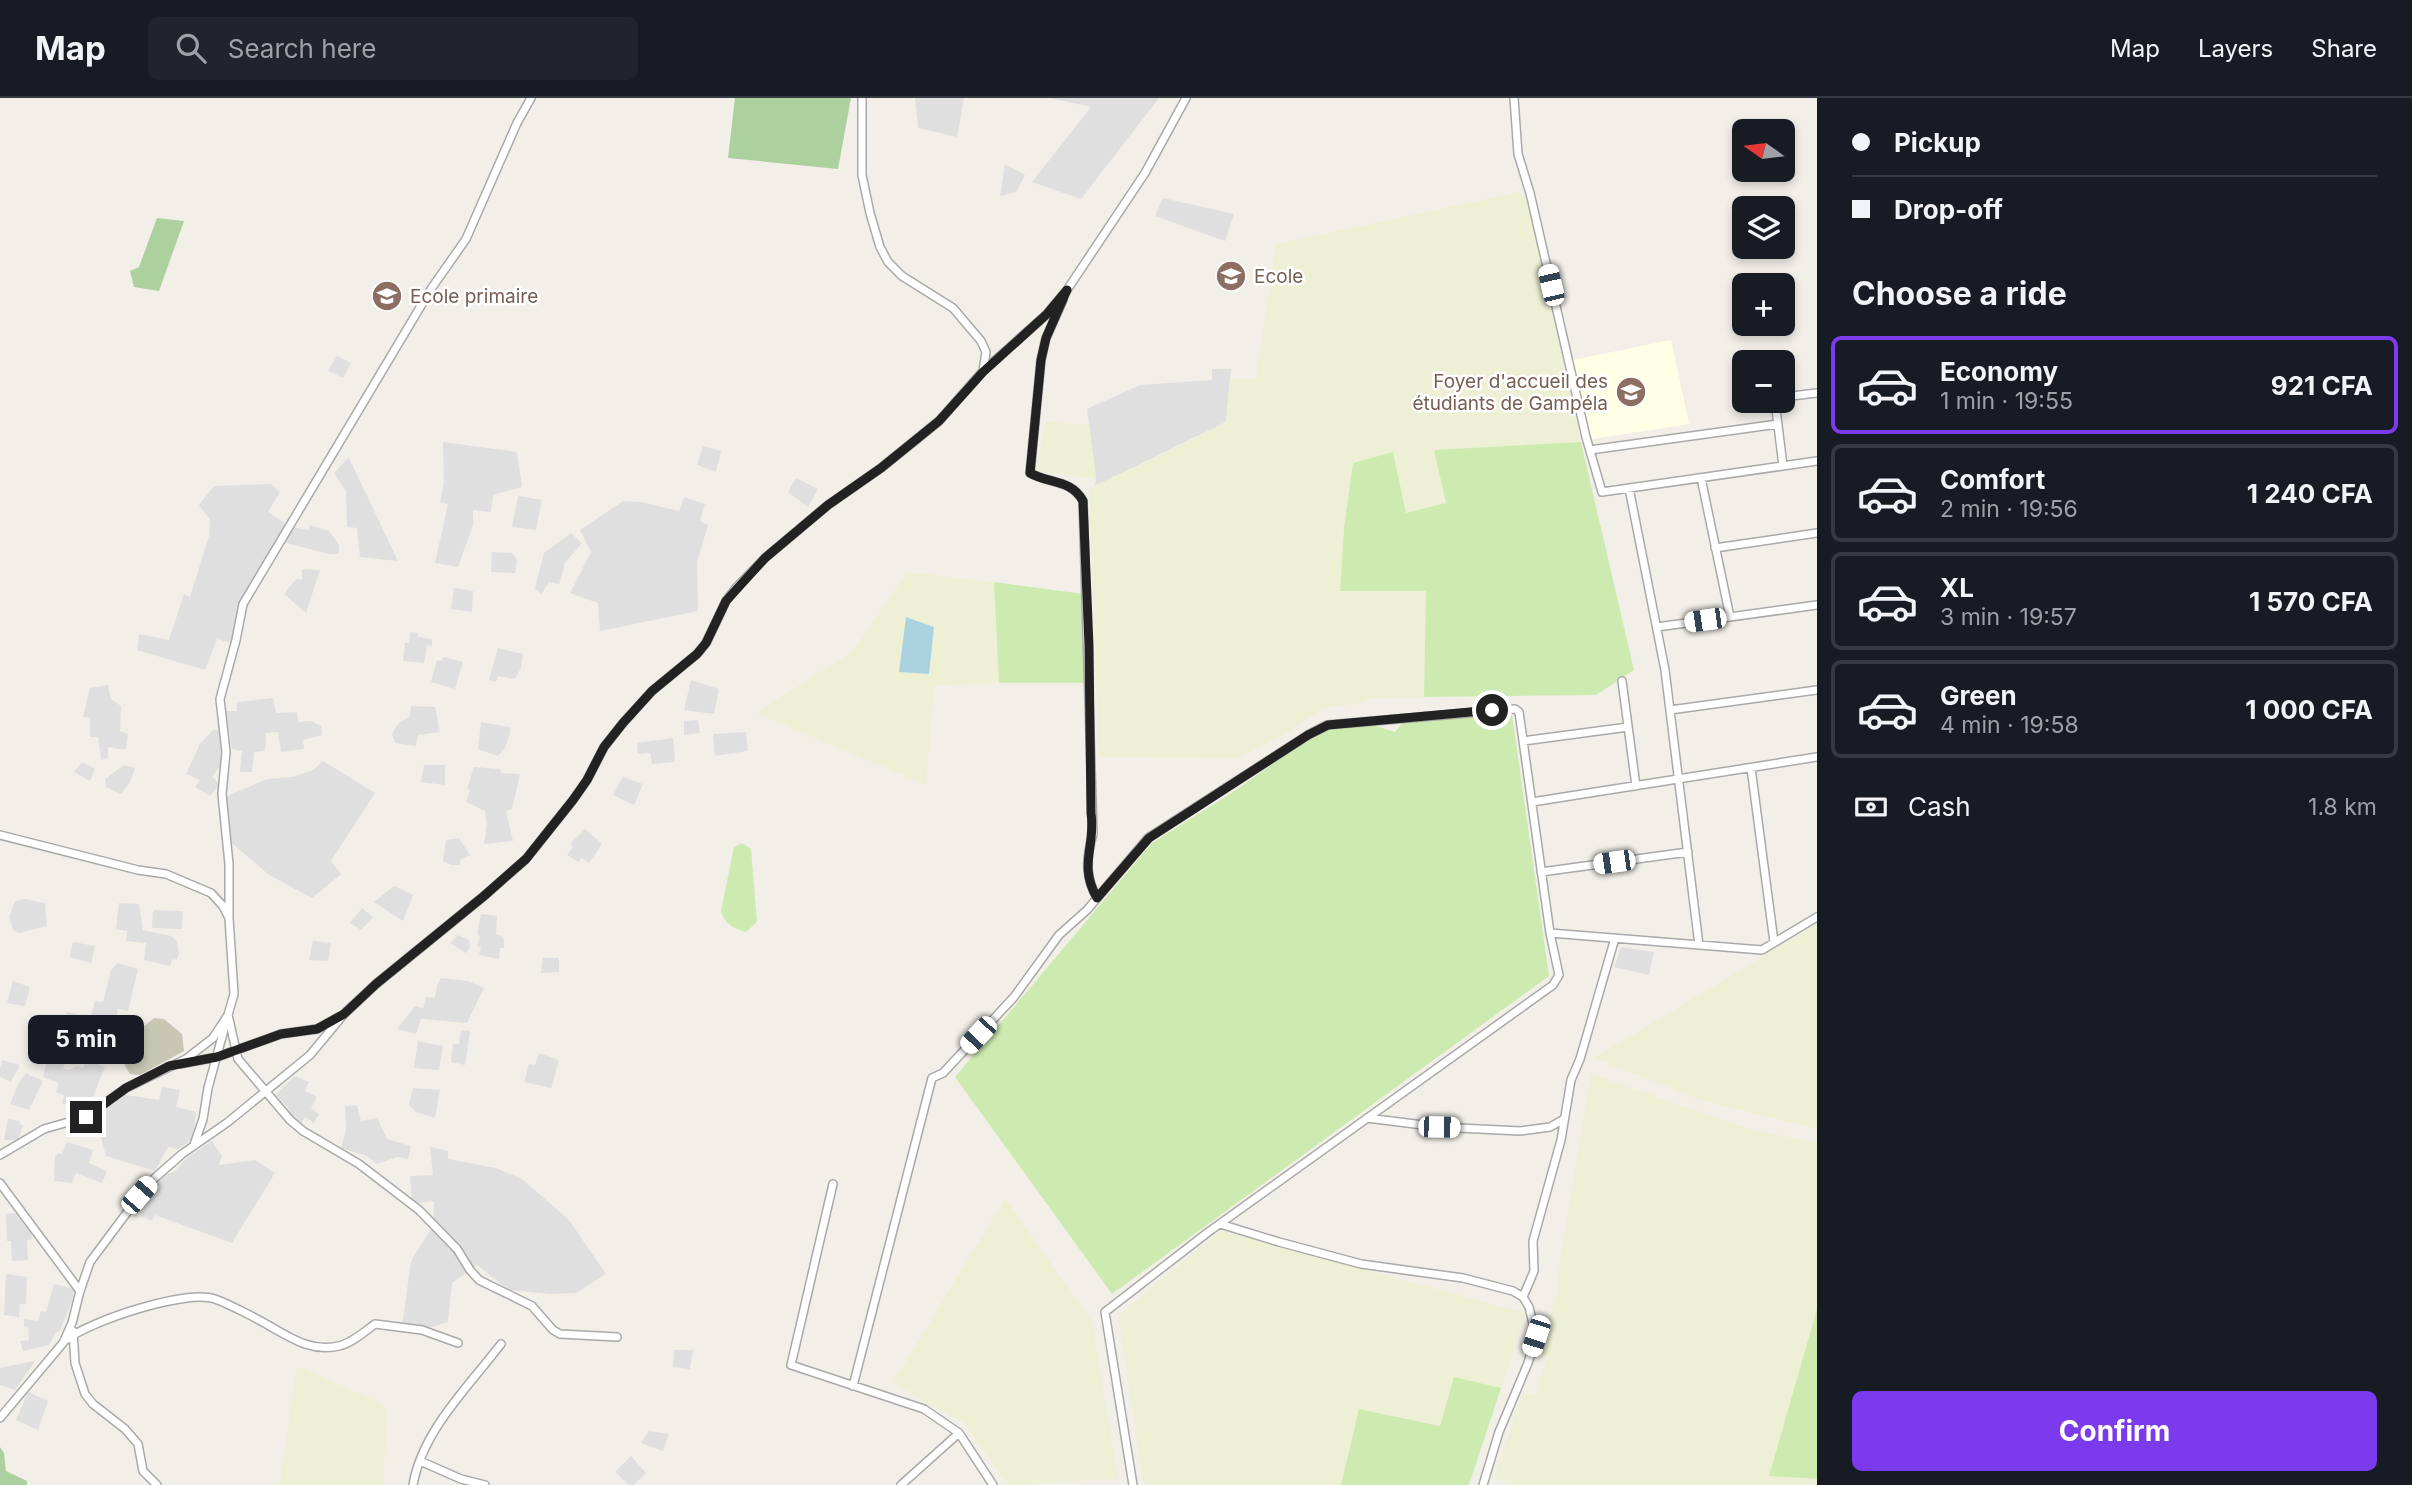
<!DOCTYPE html>
<html lang="en">
<head>
<meta charset="utf-8">
<style>
	:root { --surface:#171b24; --page:#20242c; --text:#f1f3f6; --muted:#9ea1a6; --line:#363941; --accent:#7c3aed }
	body { margin:0; font-family:Inter,sans-serif; background:var(--page); color:var(--text); height:100vh; display:flex; flex-direction:column; font-size:26px; white-space:nowrap }
	* { box-sizing:border-box; margin:0 }
	p { font-size:23px; color:var(--muted) }
	.icon { flex:none; width:38px; height:38px; fill:none; stroke:currentColor; stroke-width:2; stroke-linecap:round; stroke-linejoin:round }
	.map { position:relative; flex:1; overflow:hidden }
	.sheet { display:flex; flex-direction:column; background:var(--surface); width:595px }
	.sheet>* { flex:none }
	.guide { display:grid; align-content:center; height:154px; padding:0 35px; background:var(--surface) }
	.needle { width:46px; rotate:284deg }
	.controls { position:absolute; left:1732px; top:21px; display:grid; gap:14px }
	.controls a { display:grid; place-items:center; width:63px; height:63px; border-radius:10px; background:var(--surface); box-shadow:0 4px 10px #0003; font-size:35px }
	.end { position:absolute; width:32px; height:32px; margin:-16px; border:9px solid #222; background:#fff; box-shadow:0 0 0 4px #fff }
	.from { border-radius:50% }
	.bubble { position:absolute; height:49px; border-radius:10px; background:var(--surface); box-shadow:0 4px 10px #0003; font-size:23px; font-weight:700; line-height:49px; text-align:center }
	.car { position:absolute; width:21px; height:42px; margin:-21px -10px; border-radius:9px; box-shadow:0 0 5px 2px #0007; background:linear-gradient(#fff 24%,#345 0 40%,#fff 0 76%,#345 0 86%,#fff 0) }
	.guide b { display:flex; align-items:center; gap:24px; height:66px; font-size:26px }
	.guide b+b { border-top:2px solid var(--line) }
	.guide i { width:18px; height:18px; background:var(--text) }
	ul { padding:0; list-style:none }
	li { display:flex; align-items:center; gap:21px; height:98px; margin:0 14px 10px; padding:0 21px; border:4px solid var(--line); border-radius:10px }
	li div { flex:1 }
	li b { display:block; font-size:26px }
	li em { font-style:normal; font-weight:700 }
	li.selected { border-color:var(--accent) }
	li>.icon { width:63px; height:63px; stroke-width:1.5 }
	h2 { padding:0 35px; font-size:32px; line-height:84px }
	.pay { display:flex; align-items:center; gap:18px; height:77px; padding:0 35px; font-size:26px }
	.pay p { margin-inline-start:auto }
	.cta { display:flex; gap:14px; margin-top:auto; padding:14px 35px }
	.cta a { flex:1; height:80px; border-radius:10px; background:var(--accent); color:#fff; font-size:28px; font-weight:700; line-height:80px; text-align:center }
	header { display:flex; align-items:center; gap:42px; box-sizing:border-box; height:98px; padding:0 35px; background:var(--surface); border-bottom:2px solid var(--line) }
	header strong { font-size:33px }
	nav { display:flex; gap:38px; margin-inline-start:auto; font-size:24px }
	.search { width:490px; height:63px; background:var(--page); display:flex; align-items:center; gap:18px; box-sizing:border-box; padding:0 24px; border-radius:10px; color:var(--muted); font-size:26px }
	main { display:flex; flex:1; min-height:0 }
	.map>svg:first-child { display:block }
</style>
</head>
<body>
<header>
<strong>Map</strong>
<div class="search"><svg class="icon" aria-label="search" viewBox="0 0 24 24"><circle cx="10" cy="10" r="6"/><path d="M15 15l6 6"/></svg>Search here</div>
<nav><a>Map</a><a>Layers</a><a>Share</a></nav>
</header>
<main>
<div class="map">
<svg width="1817" height="1387" viewBox="0 0 1817 1387">
	<rect width="100%" height="100%" fill="#f2efe9"/>
	<path fill="#e0dfdf" d="M915 0H964L957 39 918 30Z
		M1049 0H1159L1081 101 1032 84 1091 9Z
		M1005 66 1025 77 1016 94 1000 98Z
		M1163 100 1234 116 1225 143 1155 118Z
		M337 258 351 265 343 280 328 273Z
		M1212 271H1231L1226 324 1095 388 1096 381 1087 311 1140 287 1212 282Z
		M443 344 517 354 522 389 493 397 491 414 473 412V427L458 469 435 465 448 406 440 404 444 384Z
		M703 348 721 353 716 374 697 367Z
		M348 360H349L398 463 360 459 357 430 347 429 346 393 334 375Z
		M796 380 818 391 808 409 788 394Z
		M271 386 280 394 268 414 289 428 243 506 235 546 217 541 205 572 137 552 139 536 169 542 184 496 190 499 209 438 210 422 199 407 214 388Z
		M518 398 542 402 536 432 512 429Z
		M684 399 705 406 700 423 708 427 697 464 698 513 600 533 598 505 570 495 591 454 580 432 623 403 641 404 679 413Z
		M310 427 329 433 339 447V456H329L283 444 293 429 309 432Z
		M571 435 582 445 565 465 559 486 549 484 541 496 535 490 544 455Z
		M492 454 512 455 517 462 515 475 491 474Z
		M302 471 320 472 306 515 284 496 296 481 302 482Z
		M454 490 473 493 472 514 451 511Z
		M410 534 418 535V539L432 541V548L427 547 424 565 403 563 405 545H409Z
		M498 550 523 556 521 570 515 581 498 578 496 584 489 582Z
		M443 559 463 564 455 591 431 584 437 562 442 563Z
		M691 582 719 591 714 616 684 612Z
		M108 587 111 601 121 608 120 633 128 636 126 652 108 649V660L101 662 98 639H90V620L83 619 90 590Z
		M273 600 276 615 297 614 298 624 311 623 321 628 322 637 303 642 304 651 281 654 278 634 266 635 265 653 254 654 252 674H240L242 653 232 651 226 613H237V604Z
		M411 608 435 609 440 634 418 637 416 648 395 645 392 636 398 626 410 618Z
		M698 622 700 635 684 637V623Z
		M481 624 510 629V635L505 650 498 658 478 651Z
		M213 632H220L221 667 212 679 220 686 210 698 195 689 200 682 186 676 200 646Z
		M746 634 748 653 715 658 713 636Z
		M673 640 675 664 652 666 650 655 638 656 637 645Z
		M323 663 375 695 331 763 341 776 312 800 269 777 226 740 222 700 267 681 293 679 313 672Z
		M82 664 95 671 90 683 74 674Z
		M124 667 135 670 130 684 121 696 106 689 105 681Z
		M424 667H445V687L421 684Z
		M474 669 500 671 501 675 520 676 512 711 506 713 513 743 484 746 487 726 485 713 466 704 470 693 467 690Z
		M623 679 643 686 634 707 613 697Z
		M585 731 602 746 589 765 582 760 578 764 567 757 573 749 570 746Z
		M459 740 470 757 460 762V767H451L443 763 446 742Z
		M394 788 413 797 403 823 374 804Z
		M25 801 45 805 47 828 19 835 13 832 9 819 15 803Z
		M119 805 139 806 143 832 171 838 177 843 179 856 176 862 172 861 170 868 144 862 146 845 126 843 127 833 116 831Z
		M362 810 373 819 361 832 350 825Z
		M153 812 183 813 182 831 152 830Z
		M481 816 497 818 496 836 501 838 504 842V850H500L499 861 479 857 481 850 477 848 480 838 477 837Z
		M458 837 469 842 470 849 466 855 450 845Z
		M313 843 331 845 328 863 309 862Z
		M73 844 95 848 91 865 70 859Z
		M1621 849 1654 854 1649 877 1614 869Z
		M543 860H559V874L541 875Z
		M118 865 138 871 128 913 118 911 110 943 63 930 67 914 90 920 95 903 103 904 111 872Z
		M441 880 468 883 484 890 467 925 421 921 416 936 397 931 415 908 423 910 426 899 435 900 437 887Z
		M13 883 30 889 25 908 7 905Z
		M461 932 470 933 465 967 451 964 453 946H459Z
		M53 939 72 942 63 970 69 972 77 968 83 970 87 962 105 969 91 1004 95 1006 80 1017 66 1022 70 1008 62 1005 64 997 56 994 59 985 43 979Z
		M418 943 443 948 439 972 414 970Z
		M539 955 559 962 551 990 524 984 529 966 535 967Z
		M3 962 20 967 11 984 0 979V969Z
		M26 975 43 983 29 1012 10 1006 18 986Z
		M295 978 309 984 305 993 317 999 311 1010 319 1016 314 1025 305 1019 301 1025 288 1014 289 1011 275 997Z
		M162 989 180 992 176 1009 196 1014 193 1041 178 1051 168 1049 155 1073 106 1058 101 1039 82 1026 116 1000 126 997 159 1002Z
		M413 990 440 992 435 1020 416 1014 409 1007Z
		M357 1007 361 1023 377 1020 387 1041 411 1048 408 1061 397 1059 377 1066 367 1058 341 1050 346 1032 345 1008Z
		M8 1021 20 1023 19 1026 23 1027 18 1042H4Z
		M212 1043 222 1058 219 1067 255 1062 275 1075 232 1145 155 1117 152 1123 140 1118 150 1096 165 1077 174 1074 188 1059Z
		M67 1044 93 1052 89 1065 107 1073 102 1085 76 1075 72 1085 54 1083 55 1059 58 1055 62 1056Z
		M430 1049 448 1053V1061L496 1070 522 1081 569 1122 606 1176 576 1195 550 1196 509 1192 477 1167 452 1185 448 1224 422 1232 402 1229 411 1163 433 1128 434 1103 418 1105 412 1103 410 1078 433 1077Z
		M15 1115 31 1134 32 1141 27 1142 28 1162 12 1163 11 1143H7L6 1116Z
		M6 1176 27 1179 26 1206H20L19 1219 4 1217Z
		M54 1186 75 1191 71 1206 59 1234H56L49 1247 23 1253 20 1243 29 1242 28 1229 24 1228V1221L38 1223 41 1213 46 1214Z
		M674 1252H693L690 1271 673 1269Z
		M34 1263V1265L15 1292 0 1287V1270Z
		M28 1294 48 1303 38 1332 16 1322Z
		M649 1333 669 1336 663 1353 641 1345Z
		M631 1358 646 1375 634 1387H629L615 1374Z"/>
	<path fill="#ffffe5" d="M1671 242 1689 326 1592 341 1573 262Z"/>
	<path fill="#c7c7b4" d="M154 920 164 921 182 936 184 953 140 977 130 976 124 966 125 954 130 940Z"/>
	<path fill="#eef0d5" d="M1519 94 1526 98 1581 344 1434 352 1446 405 1406 415 1353 365 1344 430 1340 492 1426 493 1424 599 1369 601 1362 605 1323 610 1289 634 1236 661 1099 659 1089 391 1226 324 1230 280 1256 281 1276 146Z
		M1046 324 1089 327 1096 381 1035 373Z
		M907 474 994 484 999 585 934 588 926 687 756 615 854 552Z
		M1817 826V1031L1703 1003 1594 960Z
		M1591 976 1756 1033 1817 1044V1211L1770 1378 1817 1381V1387H1514L1494 1379 1523 1294 1534 1297 1548 1260 1537 1255 1557 1196V1183Z
		M1005 1100 1092 1223 1118 1381 1008 1387 964 1325 893 1285Z
		M1221 1133 1526 1215 1501 1290 1454 1279 1440 1328 1359 1311 1341 1387H1144L1118 1217Z
		M301 1269 384 1307 387 1314 383 1387H280L296 1272Z"/>
	<path fill="#cdebb0" d="M1581 344 1634 572 1596 597 1424 599 1426 493H1340L1344 430 1353 365 1393 354 1406 415 1446 405 1434 352Z
		M994 484 1084 496 1085 585H999Z
		M1512 616 1549 878 1112 1196 955 979 1152 745 1230 696 1305 643 1332 630 1370 626 1395 634 1403 624Z
		M742 745 751 751 757 824 746 834C732 830 725 826 721 813L734 749Z
		M1817 1211V1381L1769 1378Z
		M1454 1279 1501 1290 1469 1387H1341L1359 1311 1440 1328Z"/>
	<path fill="#add19e" d="M735 0H851L838 71 728 60Z
		M157 120 184 123 159 193 134 189 130 173 139 169Z
		M0 1349 4 1355 6 1373 27 1383V1387H0Z"/>
	<path fill="#aad3df" d="M906 519 934 529 929 576 899 574Z"/>
	<g fill="none" stroke-linecap="round" stroke-linejoin="round">
		<g stroke="#a9a9a9" stroke-width="10">
			<path id="street" d="M862 0V77L870 115 880 149 888 164 902 178 953 210 981 243 986 254 983 273
				M1514 0 1518 56 1530 95 1586 339 1602 394 1817 363
				M1063 202 1046 240 1041 262 1030 375C1049 386 1071 381 1083 403L1093 736C1086 759 1085 779 1097 800
				M1783 299 1817 295
				M1775 303 1783 368
				M1590 352 1778 326
				M1701 380 1730 519
				M1629 390 1665 572 1699 847
				M1715 450 1817 435
				M1657 529 1817 507
				M1622 583 1636 688
				M1670 612 1817 592
				M1523 643 1628 629
				M1751 670 1774 844
				M1532 704 1817 659
				M0 737 138 772 166 776 211 795 223 808 229 820 234 896 228 917 213 940 186 961 126 990 86 1019 44 1031 0 1057
				M1541 774 1688 754
				M229 820V766L222 696 226 654 220 601 236 542 243 506 431 191 466 141 517 25 531 0
				M1550 835 1762 852 1817 819
				M180 966 217 959 281 936 317 931 339 919
				M1367 1020 1439 1029 1520 1033 1550 1029 1564 1021
				M194 1047 203 1021 208 990 228 917 238 961 290 1022 303 1033 359 1066 419 1112 457 1151 470 1172 479 1182 532 1208 553 1232 560 1236 617 1239
				M0 1085 80 1193
				M833 1086 791 1267 924 1311 959 1335 993 1387
				M1220 1126 1279 1144 1361 1166 1463 1180 1513 1193 1523 1199 1529 1209 1536 1238 1528 1265 1499 1334 1483 1387
				M1523 1199 1534 1173 1533 1143 1561 1042 1571 982 1580 961 1615 840
				M73 1233 75 1265 85 1296 93 1306 125 1331 138 1346 143 1373 157 1387
				M66 1242C90 1223 186 1191 215 1201 229 1206 260 1222 273 1230 294 1242 313 1254 339 1248 352 1245 364 1234 375 1226L422 1232 458 1245
				M853 1288 932 980 943 975 1014 899 1059 837 1087 812 1148 740 1308 637 1327 627 1515 611 1519 614 1550 835 1559 877 1553 887 1207 1135 1105 1214 1133 1387
				M0 1320 63 1245 72 1225 80 1193 90 1164 149 1085 182 1056 228 1024 310 957 344 916 376 886 484 798 526 761 573 702 587 682 604 649 623 625 652 593 697 556 706 545 726 503 735 491 765 460 828 407 881 370 939 323 983 273 1047 216 1067 192 1145 75 1186 0
				M420 1363 461 1381 485 1387
				M413 1387C422 1333 469 1288 501 1246
				M901 1387 959 1335"/>
		</g>
		<use href="#street" stroke="#fff" stroke-width="7"/>
	</g>
	<g fill="none" stroke-linecap="round" stroke-linejoin="round">
		<path stroke="#222" stroke-width="9" d="M86 1019 126 990 169 968 217 959 281 936 317 931 344 916 376 886 484 798 526 761 573 702 587 682 604 649 623 625 652 593 697 556 706 545 726 503 765 460 828 407 881 370 939 323 983 274 1047 216 1067 192 1046 240 1041 262 1030 375C1049 386 1071 381 1083 403L1089 548 1091 715C1096 748 1078 767 1097 800L1149 740 1308 637 1328 627 1492 612"/>
	</g>
	<defs>
		<g id="school-disc" transform="scale(1.575)"><circle r="9.5" fill="#8d6e63" stroke="#fff"/><path d="M0-5L7-2L0 1L-7-2ZM-4 1L0 2.5L4 1V4Q0 6-4 4Z" fill="#fff"/></g>
		<g id="university-disc" transform="scale(1.575)"><circle r="9.5" fill="#8d6e63" stroke="#fff"/><path d="M0-5L7-2L0 1L-7-2ZM-4 1L0 2.5L4 1V4Q0 6-4 4Z" fill="#fff"/></g>
	</defs>
	<g fill-rule="evenodd">
		<use href="#school-disc" x="1231" y="178"/>
		<use href="#school-disc" x="387" y="198"/>
		<use href="#university-disc" x="1631" y="294"/>
	</g>
	<g text-anchor="middle" dominant-baseline="central" stroke-width="5" stroke-linejoin="round" paint-order="stroke">
		<g font-size="19" fill="#785e54" stroke="#fff" text-anchor="start">
			<text x="1254" y="178">Ecole</text>
			<text x="410" y="198">Ecole primaire</text>
			<text x="1608" y="283" text-anchor="end">Foyer d'accueil des<tspan x="1608" dy="22">étudiants de Gampéla</tspan></text>
		</g>
	</g>
</svg>
<div class="controls">
<a><svg class="needle" viewBox="-14 -14 28 28"><path d="M0-13l5 13h-10z" fill="#e53935"/><path d="M0 13l5-13h-10z" fill="#9ea1a6"/></svg></a>
<a><svg class="icon" aria-label="layers" viewBox="0 0 24 24"><path d="M12 4l9 5-9 5-9-5zM3 14l9 5 9-5"/></svg></a>
<a>+</a>
<a>−</a>
</div>
<i class="end from" style="left:1492px;top:612px"></i>
<i class="end" style="left:86px;top:1019px"></i>
<div class="bubble" style="left:28px;top:917px;width:116px">5 min</div>
<i class="car" style="left:1551px;top:187px;rotate:347deg"></i>
<i class="car" style="left:1705px;top:522px;rotate:262deg"></i>
<i class="car" style="left:1614px;top:764px;rotate:262deg"></i>
<i class="car" style="left:978px;top:937px;rotate:223deg"></i>
<i class="car" style="left:1439px;top:1029px;rotate:91deg"></i>
<i class="car" style="left:139px;top:1097px;rotate:41deg"></i>
<i class="car" style="left:1536px;top:1238px;rotate:198deg"></i>
</div>
<section class="sheet">
<div class="guide">
<b><i class="from"></i>Pickup</b>
<b><i></i>Drop-off</b>
</div>
<h2>Choose a ride</h2>
<ul>
<li class="selected"><svg class="icon" aria-label="car" viewBox="0 0 24 24"><path d="M5 17H2v-5l4-1 3-4h7l3 4 3 1v5h-3M9 17h6M6 11h13"/><circle cx="7" cy="17" r="2"/><circle cx="17" cy="17" r="2"/></svg><div><b>Economy</b><p>1 min · 19:55</p></div><em>921 CFA</em></li>
<li><svg class="icon" aria-label="car" viewBox="0 0 24 24"><path d="M5 17H2v-5l4-1 3-4h7l3 4 3 1v5h-3M9 17h6M6 11h13"/><circle cx="7" cy="17" r="2"/><circle cx="17" cy="17" r="2"/></svg><div><b>Comfort</b><p>2 min · 19:56</p></div><em>1 240 CFA</em></li>
<li><svg class="icon" aria-label="car" viewBox="0 0 24 24"><path d="M5 17H2v-5l4-1 3-4h7l3 4 3 1v5h-3M9 17h6M6 11h13"/><circle cx="7" cy="17" r="2"/><circle cx="17" cy="17" r="2"/></svg><div><b>XL</b><p>3 min · 19:57</p></div><em>1 570 CFA</em></li>
<li><svg class="icon" aria-label="car" viewBox="0 0 24 24"><path d="M5 17H2v-5l4-1 3-4h7l3 4 3 1v5h-3M9 17h6M6 11h13"/><circle cx="7" cy="17" r="2"/><circle cx="17" cy="17" r="2"/></svg><div><b>Green</b><p>4 min · 19:58</p></div><em>1 000 CFA</em></li>
</ul>
<div class="pay"><svg class="icon" aria-label="cash" viewBox="0 0 24 24"><path d="M3 7h18v10H3z"/><circle cx="12" cy="12" r="2"/></svg>Cash<p>1.8 km</p></div>
<div class="cta"><a>Confirm</a></div>
</section>
</main>
</body>
</html>
